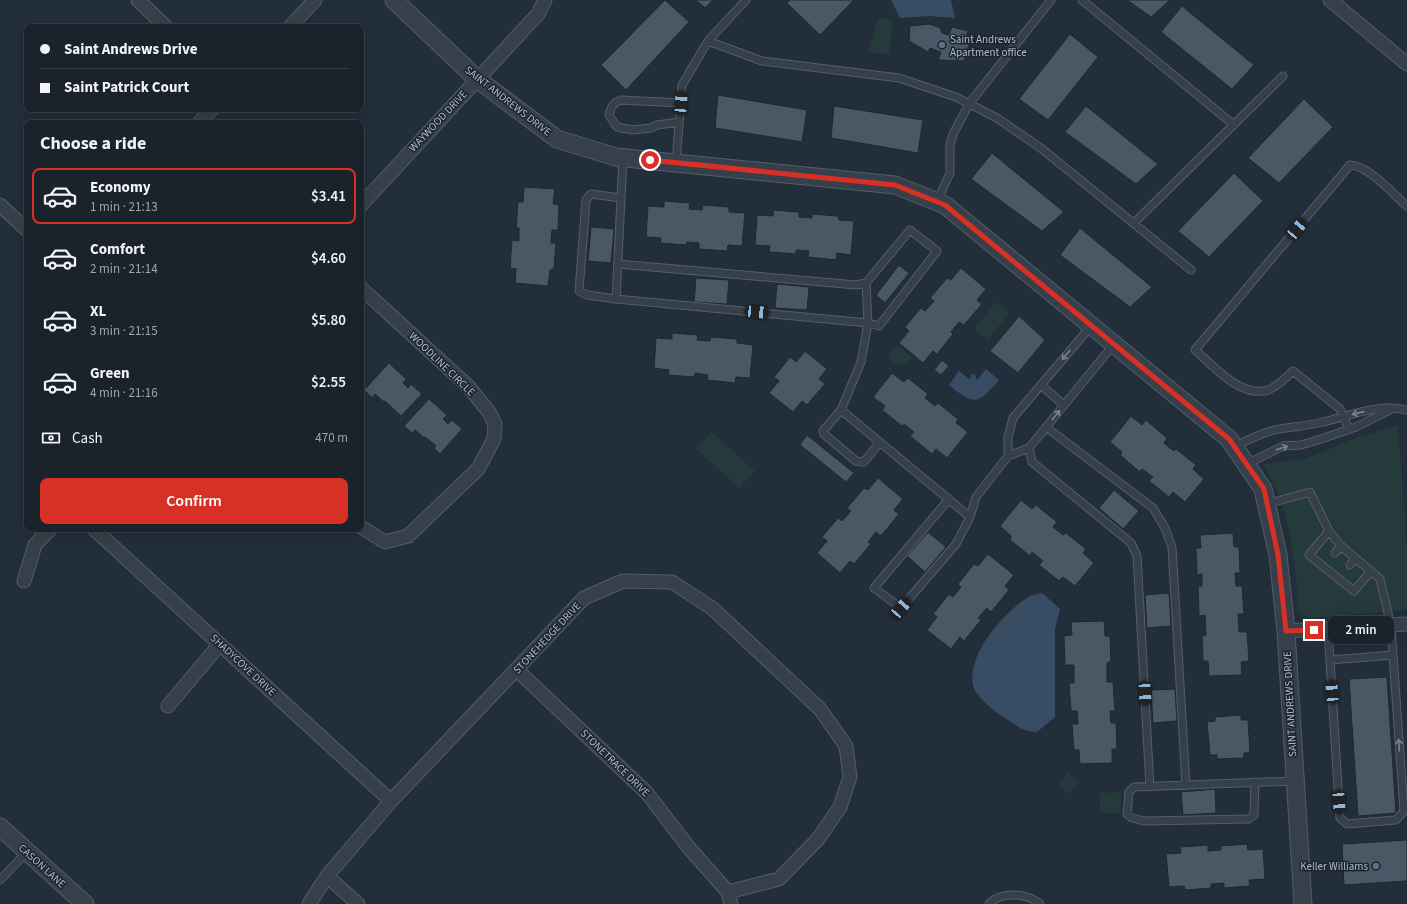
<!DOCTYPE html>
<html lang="en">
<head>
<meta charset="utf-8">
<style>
	:root { --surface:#1a222c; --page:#232a34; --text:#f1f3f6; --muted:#9fa4a9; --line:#383f48; --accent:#d93025 }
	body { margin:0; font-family:"Source Sans 3",sans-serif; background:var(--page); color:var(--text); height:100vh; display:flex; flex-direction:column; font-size:15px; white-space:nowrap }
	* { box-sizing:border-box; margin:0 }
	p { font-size:13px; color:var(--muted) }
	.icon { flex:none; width:22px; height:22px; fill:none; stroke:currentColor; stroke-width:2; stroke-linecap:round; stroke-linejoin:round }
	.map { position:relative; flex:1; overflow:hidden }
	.side { position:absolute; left:24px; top:120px; width:340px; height:412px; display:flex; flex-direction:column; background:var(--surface); border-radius:8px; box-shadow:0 4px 16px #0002,0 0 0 1px var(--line) }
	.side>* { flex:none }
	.banner { position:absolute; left:24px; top:24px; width:340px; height:88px; border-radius:8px; box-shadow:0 4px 16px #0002,0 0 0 1px var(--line); display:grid; align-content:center; height:88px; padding:0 16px; background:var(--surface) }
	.end { position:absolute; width:18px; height:18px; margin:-9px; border:5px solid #d93025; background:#fff; box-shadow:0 0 0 2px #fff }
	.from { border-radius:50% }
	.bubble { position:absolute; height:28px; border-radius:8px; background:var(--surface); box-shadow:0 4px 16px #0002,0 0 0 1px var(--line); font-size:13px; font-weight:600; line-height:28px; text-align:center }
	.car { position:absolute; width:12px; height:24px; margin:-12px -6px; border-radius:5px; box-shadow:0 0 3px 1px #0007; background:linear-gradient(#222 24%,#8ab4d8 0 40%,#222 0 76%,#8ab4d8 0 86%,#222 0) }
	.banner b { display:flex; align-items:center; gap:14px; height:38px; font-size:15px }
	.banner b+b { border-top:1px solid var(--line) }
	.banner i { width:10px; height:10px; background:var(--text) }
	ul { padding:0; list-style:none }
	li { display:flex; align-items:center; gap:12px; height:56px; margin:0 8px 6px; padding:0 8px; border:2px solid transparent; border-radius:8px }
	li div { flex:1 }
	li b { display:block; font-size:15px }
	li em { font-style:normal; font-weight:600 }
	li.on { border-color:var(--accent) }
	li>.icon { width:36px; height:36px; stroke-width:1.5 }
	h2 { padding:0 16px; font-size:18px; line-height:48px }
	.pay { display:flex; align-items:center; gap:10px; height:44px; padding:0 16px; font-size:15px }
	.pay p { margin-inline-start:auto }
	.cta { display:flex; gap:8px; margin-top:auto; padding:8px 16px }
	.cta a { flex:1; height:46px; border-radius:8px; background:var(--accent); color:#fff; font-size:16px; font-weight:600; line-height:46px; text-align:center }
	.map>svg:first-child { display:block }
</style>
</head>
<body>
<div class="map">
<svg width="1407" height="904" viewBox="0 0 1407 904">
	<rect width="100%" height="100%" fill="#222e3a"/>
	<path fill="#243a3b" d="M878 17 892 20 890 54 868 53Z
		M996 302 1009 313 988 340 974 329Z
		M895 347H900L913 358 904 366 891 362 888 356Z
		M1398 425 1407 547V610L1312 618 1302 614 1297 608V587L1290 534 1279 494 1263 464 1304 459 1355 438Z
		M712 432 755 471 739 488 696 449Z
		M1068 773 1079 783 1069 794 1058 784Z
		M1121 792V813H1100V793Z"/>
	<path fill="#384d63" d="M891 0H951L955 18 929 16 900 18Z
		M986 369 999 380C977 405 975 406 949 385L959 371 970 380 971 375 975 374 977 380Z
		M1042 593 1060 609 1055 629V717L1037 732C1021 731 1014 724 1002 716 993 710 975 696 973 685 967 653 1004 613 1028 597 1032 595 1037 594 1042 593Z"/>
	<path fill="#4a5865" stroke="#1d2731" d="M665 0 689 22 626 90 601 65Z
		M696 0H713L705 8Z
		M790 0H854L820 35 787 3Z
		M1127 0H1170L1151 17Z
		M1182 6 1254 65 1232 89 1161 32Z
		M930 24 940 28 942 33 949 35 952 27 968 31 965 40 970 41 964 61 938 60 941 52 930 48 928 52 909 41 910 26Z
		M1070 34 1098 57 1048 120 1019 99Z
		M718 95 807 110 802 142 715 128Z
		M1304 99 1333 127 1279 183 1248 158Z
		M834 106 923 120 918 153 831 138Z
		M1086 106 1158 164 1136 184 1065 132Z
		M992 153 1064 212 1042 231 971 179Z
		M1234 173 1263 201 1209 257 1178 231Z
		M524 187 555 189 553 204 559 205 558 230H552L551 243H556L554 269 550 270 548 286 515 283 516 269 510 268 512 240 519 241V228H516L518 202H523Z
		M664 201 690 203 689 209 702 210 703 205 729 207V212L745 213 742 246 728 245 727 251 699 249V243L687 242 686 245 660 243 661 238 646 237 648 206 664 207Z
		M773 210 799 212V217L812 218V214L838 216 839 220 854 221 851 255 837 253 836 260 808 257 809 251 796 250V254L769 252 770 246 755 245 757 215 773 216Z
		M591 227 614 229 611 263 588 261Z
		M1080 228 1152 287 1130 307 1060 255Z
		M899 265 909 273 885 303 876 295Z
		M961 268 986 289 977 300 982 304 964 325 959 322 951 332 953 334 937 354 933 351 923 363 899 343 909 331 905 327 921 308 925 311 934 301 930 298 947 278 951 280Z
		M696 278 729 280 727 304 694 302Z
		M777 284 809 287 807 310 775 308Z
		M1019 316 1045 340 1018 373 990 351Z
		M672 333 698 335 697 340 710 341 711 337 737 339V343L753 345 750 378 736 377 735 383 707 380 708 375 695 373 694 377 668 375 669 370 654 368 656 338 672 339Z
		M805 351 827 369 819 379 825 384 807 405 802 401 793 412 769 393 779 381 774 377 790 357 796 362Z
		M942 360 949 366 941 375 934 370Z
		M389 363 406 379 403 383 408 388 411 384 422 394 401 416 385 401 384 402 375 394 372 398 364 390Z
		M892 373 904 382 908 378 928 394 925 398 935 406 938 403 958 419 956 423 968 432 947 458 936 449 932 454 910 436 914 432 904 424 902 426 882 410 885 406 873 397Z
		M429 399 447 415 443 419 448 424 452 420 462 429 440 454 434 448 436 446 425 437 424 438 415 430 412 433 404 426Z
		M1131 416 1142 425 1146 420 1167 438 1164 443 1174 451 1176 449 1196 465 1193 469 1204 479 1185 502 1173 492 1169 497 1149 481 1153 477 1142 469 1140 472 1120 455 1122 452 1110 442Z
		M807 435 854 473 846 482 800 445Z
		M878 478 903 499 894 510 899 514 881 536 876 532 868 542 871 544 854 564 850 561 840 573 817 553 827 541 822 537 838 518 842 521 851 511 847 508 864 488 868 490Z
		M1114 490 1139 511 1123 529 1099 508Z
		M1021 500 1032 509 1036 505 1057 522 1053 527 1063 535 1066 533 1086 549 1083 553 1094 563 1075 586 1063 577 1059 581 1039 565 1043 561 1032 552 1030 556 1010 540 1011 536 1000 526Z
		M928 532 946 547 925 572 907 556Z
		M1233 533 1234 547H1239L1240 573H1235L1236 586H1242L1244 614H1238L1239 632H1247L1249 661 1241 662 1242 675 1209 676 1208 661H1203L1202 636 1206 635 1205 615 1199 616 1198 587 1202 586V574L1197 575 1196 548H1201L1200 535Z
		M988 554 1014 575 1005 586 1009 590 991 612 987 608 978 618 981 620 964 641 960 637 951 649 927 630 937 617 933 614 949 594 953 597 961 587 958 584 974 564 978 566Z
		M1169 593 1171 626 1147 628 1145 595Z
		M1104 621 1105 636H1110L1111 661 1107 663V682H1113L1115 711H1110L1111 723H1116L1117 749H1112V763L1080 764 1079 750H1074L1072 724H1078L1077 711H1071L1069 683H1074V665H1065L1064 636 1072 635 1071 622Z
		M1387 677 1396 813 1358 816 1349 679Z
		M1175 689 1177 721 1153 723 1151 690Z
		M1241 715V720H1248L1250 753H1244V758L1217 759V755H1210L1207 722 1215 721V717Z
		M1215 789 1216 813 1183 815 1181 792Z
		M1407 840V881L1344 885 1342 844Z
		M1247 844 1248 850 1263 849 1265 879 1249 880 1250 886 1224 888V883L1211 884V888L1185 890 1184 886 1169 887 1166 854 1181 853 1180 847 1208 845V851L1221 850V846Z"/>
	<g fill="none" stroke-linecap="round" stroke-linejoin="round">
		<g stroke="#545e68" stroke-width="9">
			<path id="service" d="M1082 0 1234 125
				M708 41 762 61 899 78 956 97 997 118 1042 149 1191 270
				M679 122 657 125 651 128 632 130 617 127 609 115C611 107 613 103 621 100L681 103
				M623 158 616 299 868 323 879 326 937 251 910 230 866 283 868 323 861 362 841 410 970 517
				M676 163 682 85 708 41 746 0
				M937 202 950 173V144L954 132 969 104 1051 0
				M1134 223 1283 76
				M618 264 856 285 866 283
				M616 299 587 295 579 291 586 200 591 194 621 198
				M1091 326 1013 418 1008 437V456L1029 448 1114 344
				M1041 385 1064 405
				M841 410 823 431 824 434 856 461 864 462 880 442
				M1046 427 1153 508 1165 528 1172 547 1186 786
				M1349 429 1340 409 1293 371C1286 378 1274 389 1265 391 1237 395 1214 366 1195 350L1350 165C1368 165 1393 194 1407 206
				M1234 447C1247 440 1260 434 1274 430 1290 427 1307 426 1323 422 1350 416 1378 403 1407 410
				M1029 448 1032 462 1131 543 1137 556 1150 787
				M1247 464 1283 446 1301 445 1321 439 1356 427 1392 409
				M949 499 874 588 901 608 956 544 970 517 976 497 1008 456
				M1267 504 1310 492 1329 531 1341 546 1380 579 1391 626 1404 811 1396 820 1347 824 1340 818 1328 629
				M1329 531 1309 555 1354 591 1371 571
				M1335 553 1341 546
				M1350 565 1355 558
				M1330 660 1393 655
				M1255 782 1254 815 1249 819 1144 821 1132 818 1127 814 1129 792 1134 787 1294 781
				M0 880 27 852
				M989 904C1000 891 1027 893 1040 904"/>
		</g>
		<g stroke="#545e68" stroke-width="15">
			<path id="minor" d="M138 0 166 27
				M1330 0 1407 64
				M290 27 315 0
				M199 123 212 109
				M0 205 27 230
				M361 205 538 14 545 0
				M361 288 468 386 489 412 495 424 494 439 478 469 408 536 385 542 361 527
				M94 529 391 801
				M24 581 35 545 50 529
				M1286 631 1407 624
				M517 670 647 793 689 848 728 892 731 904
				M168 706 220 644
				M327 876 358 904
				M309 904 327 876 391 801 584 598 623 581 672 582 712 608 820 709 846 746 850 777 840 807 818 839 779 879 728 892"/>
		</g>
		<g stroke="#545e68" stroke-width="19">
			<path id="tertiary" d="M394 0 477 79 557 139 616 157 895 185 945 205 1229 439 1263 489 1278 555 1286 631 1303 904
				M0 827 85 904"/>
		</g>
		<use href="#service" stroke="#36404a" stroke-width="7"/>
		<use href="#minor" stroke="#36404a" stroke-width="13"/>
		<use href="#tertiary" stroke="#36404a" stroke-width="17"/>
	</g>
	<defs><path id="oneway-shaft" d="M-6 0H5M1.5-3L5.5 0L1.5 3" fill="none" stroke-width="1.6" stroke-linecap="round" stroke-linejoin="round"/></defs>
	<g stroke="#7a848e">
		<use href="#oneway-shaft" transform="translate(1066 355) rotate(130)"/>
		<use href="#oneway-shaft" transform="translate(1358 413) rotate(167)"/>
		<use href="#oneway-shaft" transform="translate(1056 415) rotate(-51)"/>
		<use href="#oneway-shaft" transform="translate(1282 448) rotate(-18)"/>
		<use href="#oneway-shaft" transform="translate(1399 745) rotate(-94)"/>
	</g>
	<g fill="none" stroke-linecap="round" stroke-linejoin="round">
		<path stroke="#d93025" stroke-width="5" d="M650 160 895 185 945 205 1229 439 1264 489 1278 555 1286 631 1314 630"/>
	</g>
	<g fill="#5c6f8a" stroke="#1b252f" stroke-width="1.5">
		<circle cx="942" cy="45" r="4"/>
		<circle cx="1376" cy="866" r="4"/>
	</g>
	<g text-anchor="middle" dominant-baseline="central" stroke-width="3" stroke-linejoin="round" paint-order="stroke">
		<g font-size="11" fill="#b1bbc6" stroke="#1b252f" text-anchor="start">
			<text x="950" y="39">Saint Andrews<tspan x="950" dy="13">Apartment office</tspan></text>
			<text x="1368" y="866" text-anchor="end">Keller Williams</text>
		</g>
		<g font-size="11" fill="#b1bbc6" stroke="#1b252f">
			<text transform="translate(508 101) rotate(38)">SAINT ANDREWS DRIVE</text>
			<text transform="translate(438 121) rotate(-47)">WAYWOOD DRIVE</text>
			<text transform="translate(442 364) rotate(44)">WOODLINE CIRCLE</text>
			<text transform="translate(547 638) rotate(-47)">STONEHEDGE DRIVE</text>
			<text transform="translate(243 665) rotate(43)">SHADYCOVE DRIVE</text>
			<text transform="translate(1290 704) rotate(-93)">SAINT ANDREWS DRIVE</text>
			<text transform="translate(615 763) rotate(44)">STONETRACE DRIVE</text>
			<text transform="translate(42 866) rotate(42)">CASON LANE</text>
		</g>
	</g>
</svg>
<i class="end from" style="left:650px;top:160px"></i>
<i class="end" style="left:1314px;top:630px"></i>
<div class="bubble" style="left:1328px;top:616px;width:66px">2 min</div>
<i class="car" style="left:681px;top:103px;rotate:4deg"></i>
<i class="car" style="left:1297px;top:229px;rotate:40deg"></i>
<i class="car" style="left:757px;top:312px;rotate:95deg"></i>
<i class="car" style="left:901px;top:608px;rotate:41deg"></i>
<i class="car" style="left:1332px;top:692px;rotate:356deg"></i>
<i class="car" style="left:1145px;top:693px;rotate:177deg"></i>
<i class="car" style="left:1339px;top:802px;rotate:176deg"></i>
<div class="banner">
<b><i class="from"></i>Saint Andrews Drive</b>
<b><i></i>Saint Patrick Court</b>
</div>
<section class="side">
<h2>Choose a ride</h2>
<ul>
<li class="on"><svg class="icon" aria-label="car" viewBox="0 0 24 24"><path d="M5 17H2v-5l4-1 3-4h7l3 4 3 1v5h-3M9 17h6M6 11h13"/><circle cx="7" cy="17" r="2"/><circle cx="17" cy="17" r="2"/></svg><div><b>Economy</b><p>1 min · 21:13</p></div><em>$3.41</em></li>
<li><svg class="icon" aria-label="car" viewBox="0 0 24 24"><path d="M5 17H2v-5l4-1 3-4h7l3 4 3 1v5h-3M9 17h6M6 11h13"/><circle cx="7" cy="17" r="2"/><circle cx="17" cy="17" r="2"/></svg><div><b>Comfort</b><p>2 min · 21:14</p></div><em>$4.60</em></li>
<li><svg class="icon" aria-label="car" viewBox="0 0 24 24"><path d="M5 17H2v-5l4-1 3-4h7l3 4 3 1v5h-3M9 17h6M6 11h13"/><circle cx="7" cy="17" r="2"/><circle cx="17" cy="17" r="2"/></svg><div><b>XL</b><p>3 min · 21:15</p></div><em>$5.80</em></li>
<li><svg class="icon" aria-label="car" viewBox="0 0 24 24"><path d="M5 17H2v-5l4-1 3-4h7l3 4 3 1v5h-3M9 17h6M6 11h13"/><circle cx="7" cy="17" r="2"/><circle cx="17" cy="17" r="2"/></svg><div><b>Green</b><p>4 min · 21:16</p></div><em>$2.55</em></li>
</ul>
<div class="pay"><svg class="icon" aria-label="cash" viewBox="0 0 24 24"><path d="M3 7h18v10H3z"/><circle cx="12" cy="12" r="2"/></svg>Cash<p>470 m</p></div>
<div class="cta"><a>Confirm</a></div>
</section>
</div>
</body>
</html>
